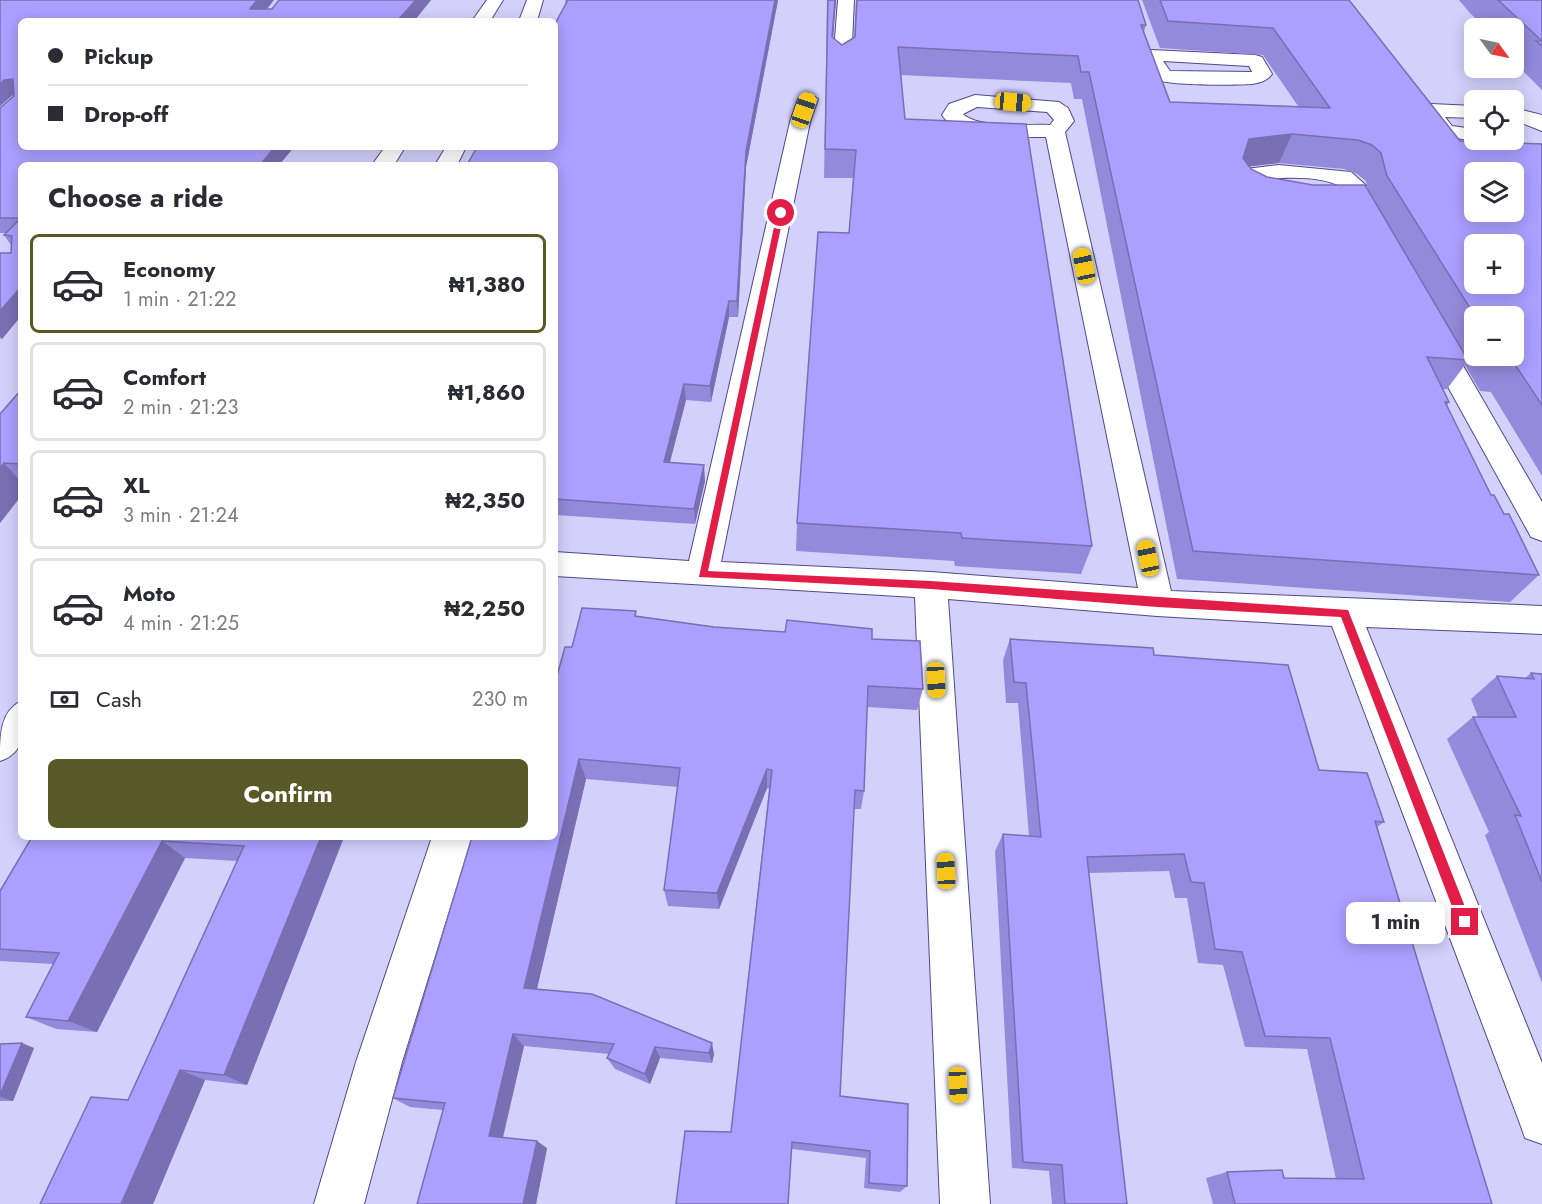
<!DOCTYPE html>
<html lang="en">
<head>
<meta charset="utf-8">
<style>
	:root { --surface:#fff; --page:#f2f2f3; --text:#2b2b33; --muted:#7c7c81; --line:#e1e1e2; --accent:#585926 }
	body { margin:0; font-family:Jost,sans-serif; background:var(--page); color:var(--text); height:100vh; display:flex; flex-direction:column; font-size:22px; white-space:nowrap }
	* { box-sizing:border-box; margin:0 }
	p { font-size:20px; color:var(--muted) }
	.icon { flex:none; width:33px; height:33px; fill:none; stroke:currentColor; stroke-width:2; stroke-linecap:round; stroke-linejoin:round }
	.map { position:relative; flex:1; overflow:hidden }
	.details { position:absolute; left:18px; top:162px; width:540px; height:678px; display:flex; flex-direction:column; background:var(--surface); border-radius:9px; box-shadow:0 3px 15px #0003 }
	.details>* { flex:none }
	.top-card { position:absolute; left:18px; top:18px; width:540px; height:132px; border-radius:9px; box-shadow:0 3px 15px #0003; display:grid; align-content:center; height:132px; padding:0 30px; background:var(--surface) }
	.needle { width:39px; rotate:123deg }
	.tools { position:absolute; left:1464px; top:18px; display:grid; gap:12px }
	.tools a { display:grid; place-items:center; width:60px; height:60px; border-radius:9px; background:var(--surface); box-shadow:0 3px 15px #0003; font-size:30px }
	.end { position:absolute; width:27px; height:27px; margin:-14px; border:8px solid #e11d48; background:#fff; box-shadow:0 0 0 3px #fff }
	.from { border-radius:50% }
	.bubble { position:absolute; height:42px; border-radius:9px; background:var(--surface); box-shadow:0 3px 15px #0003; font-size:20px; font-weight:700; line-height:42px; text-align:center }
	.car { position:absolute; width:18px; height:36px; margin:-18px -9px; border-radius:8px; box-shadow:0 0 4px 2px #0007; background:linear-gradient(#f5c518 24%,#345 0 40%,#f5c518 0 76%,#345 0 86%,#f5c518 0) }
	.top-card b { display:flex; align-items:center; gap:21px; height:57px; font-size:22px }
	.top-card b+b { border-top:2px solid var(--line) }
	.top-card i { width:15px; height:15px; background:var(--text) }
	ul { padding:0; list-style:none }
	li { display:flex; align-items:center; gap:18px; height:99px; margin:0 12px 9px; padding:0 18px; border:3px solid var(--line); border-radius:9px }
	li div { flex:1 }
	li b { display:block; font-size:22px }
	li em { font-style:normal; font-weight:700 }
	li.active { border-color:var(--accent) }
	li>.icon { width:54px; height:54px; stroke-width:1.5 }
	h2 { padding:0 30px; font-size:27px; line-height:72px }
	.pay { display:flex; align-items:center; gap:15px; height:66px; padding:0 30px; font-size:22px }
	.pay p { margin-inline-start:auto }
	.action { display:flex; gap:12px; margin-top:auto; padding:12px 30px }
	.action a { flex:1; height:69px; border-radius:9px; background:var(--accent); color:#fff; font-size:24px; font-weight:700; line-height:69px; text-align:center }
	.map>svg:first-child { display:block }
</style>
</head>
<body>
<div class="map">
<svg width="1542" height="1204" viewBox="0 0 1542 1204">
	<rect width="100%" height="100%" fill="#d4d0fc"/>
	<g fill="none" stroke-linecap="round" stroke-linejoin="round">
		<g stroke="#524887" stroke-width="2">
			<path id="minor" d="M487 0H503L490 21H472Z
				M527 0H543L537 21H519Z
				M838 0H854L851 64 842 70 833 64Z
				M1151 50 1255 55 1262 57 1272 74C1268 80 1260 83 1252 84 1236 85 1167 86 1155 79 1148 75 1145 62 1142 55ZM1163 61 1249 66 1252 72 1170 71Z
				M808 93 818 99 810 122 721 562 931 572 1138 588 1046 137C1015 136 962 144 942 115L949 104 975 95 1059 102 1068 108 1074 121 1065 132 1171 591 1542 606V634L1366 627 1542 1063V1144L1525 1138 1519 1121 1332 626 1157 616 948 599 990 1204H940L915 597 555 576V552L689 561 790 122 798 99ZM977 107 1047 112 1054 120 1050 125C1027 124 979 129 963 114Z
				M1431 104 1474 106V118L1445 117 1452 126 1474 129V140H1481L1474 141 1438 135 1421 110 1424 106Z
				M1514 108 1542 115V131L1514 120Z
				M385 147H405L394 165H372Z
				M446 147H466L457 165H435Z
				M1279 165 1351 172 1370 189 1369 205 1381 226 1378 231H1362L1347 205 1348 191C1326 174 1284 177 1257 180V186L1273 198 1270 203C1252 207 1224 191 1238 170Z
				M1434 330 1443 332 1447 338 1542 502V541L1531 537 1421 338 1425 332Z
				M21 701C21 728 29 751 0 761 0 735 0 712 21 701Z
				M432 837H472L402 1062 364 1204H314L356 1062Z"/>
		</g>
		<use href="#minor" fill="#fff" fill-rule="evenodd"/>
	</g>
	<path fill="#9589db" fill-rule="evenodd" d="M0 0H274L267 9H272L279 0H431L414 21H21L294 147 279 165H21V316L2 339 0 338V253H11V245L4 235 6 233H0V108L14 96 13 95 0 106Z
		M565 0H778L746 167 738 317H729L711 402 686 400 670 462 705 481 695 524 555 515V147L566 5Z
		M827 0H836L833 38 842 45 854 38 856 0H1138L1146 25 1144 32 1170 102 1298 106 1263 55 1160 48 1142 0H1349L1460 141 1542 144V476L1491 392 1480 391 1465 365 1447 389H1443L1449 402 1447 406 1491 495 1504 514 1539 575 1510 602 1177 579 1082 99H1074L1071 83 901 75 905 119 1092 546 1081 574 955 566 954 561 796 551 797 523 849 233 853 178H824ZM1279 163 1344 169 1357 174 1366 181 1368 190 1313 185 1267 177 1251 169 1249 166ZM1474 316 1514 356H1474Z
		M1459 0H1542V90L1520 68 1522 64 1514 56V28H1485L1470 13Z
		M21 390V496L0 523V414Z
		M637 616 714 627 872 639 923 689 917 710 867 707 864 791 861 809H854L840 1096 907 1186 900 1192 864 1188 866 1158 792 1149 731 1132 769 789 767 788 719 909 668 906 664 890 678 787 586 779 537 989 714 1054 712 1063 660 1058 650 1084 615 1069 607 1058 609 1054 524 1046 503 1138 547 1148 536 1204H417L443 1110 410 1107 393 1098 555 837 572 647Z
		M1010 639 1154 655 1319 770 1384 822 1377 827 1492 1204H1213L1206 1178 1227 1172 1284 1178 1336 1179 1307 1049 1245 1047 1223 965 1198 963 1187 898H1175L1169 871 1088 873 1127 1204H1052L1049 1171 1012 1168 995 851 1003 834 1029 836 1018 703H1006L1003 660Z
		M1531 673 1542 674V983L1485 835 1489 832 1447 739 1473 717H1478L1471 699 1497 676 1524 679Z
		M32 837H344L247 1085 205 1080 153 1204H40L128 1100 237 861 185 858 97 1032 56 1029 26 1017 53 964 0 961V891Z
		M0 1044 34 1048 13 1101H0Z"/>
	<path fill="#796fb2" d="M257 0H274L257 21 250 9Z
		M416 0H431L414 21H397Z
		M775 0H778L746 167 738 317 737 301 746 151Z
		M835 0H836L831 64 832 37Z
		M13 79 21 93 13 95 0 106V84L4 80Z
		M1292 134 1279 163 1238 168 1249 139Z
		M275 147H294L279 165H260Z
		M21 287V316L2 339 0 336V311Z
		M729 301V317L711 402 710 386Z
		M684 384 686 400 666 477 664 462Z
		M4 463 21 482V496L0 523V468Z
		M704 465 705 481 695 524 694 509Z
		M579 759 586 779 534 1001 524 988Z
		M767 769V788L719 909 717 893Z
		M321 837H344L247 1085 224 1075Z
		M162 841 185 858 97 1032 68 1021Z
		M513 1034 524 1046 501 1144 489 1136Z
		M22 1043 34 1048 13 1101 0 1097V1095Z
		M712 1043 714 1054 712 1063 709 1053Z
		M655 1047 660 1058 650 1084 645 1074Z
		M180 1070 205 1080 153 1204H121Z
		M537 1141 547 1148 536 1204H523Z"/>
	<path fill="#ad9fff" stroke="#796fb2" stroke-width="1.5" fill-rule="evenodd" d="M0 0H257L250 9H272L279 0H416L397 21H21V147H275L260 165H21V287L0 311V253H11L12 236 4 235 21 218H0V108L14 96 13 79 4 80 0 84Z
		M568 0H775L746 151 737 301H729L710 386 684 384 664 462 704 465 694 509 555 499V165H467L477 147H555V24Z
		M828 0H835L832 37 842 45 855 37 857 0H1138L1146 25H1141L1170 102 1330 108 1273 28 1168 21 1160 0H1349L1460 141 1542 144V405L1514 363 1503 362 1499 356H1514V316H1475L1387 176 1381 153 1372 145 1358 140 1292 134 1249 139 1243 158 1251 169 1267 177 1313 185H1365L1468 360 1427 357 1449 402H1445L1491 495H1494L1504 514H1509L1539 575 1193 551 1089 72H1081L1078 56 898 47 905 119 1026 124 1092 546 962 538 961 533 797 523 818 232 849 233 856 150 825 149ZM1474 172H1514V212H1474ZM1474 244H1514V284H1474Z
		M1498 0H1542V41Z
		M1536 41H1542V46Z
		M21 390V464L4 463 0 468V414Z
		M582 608 636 611 635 616 714 627 785 632 787 620 872 629V639L920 641 923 689 868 686 864 791 855 790 840 1096 908 1104 907 1186 869 1183 870 1151 792 1142 788 1204H676L685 1131 731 1132 772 770 767 769 717 893 664 890 680 768 579 759 524 988 592 994 712 1043 709 1053 655 1047 645 1074 607 1058 614 1044 513 1034 489 1136 537 1141 523 1204H417L445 1103 393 1098 472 837H555V683L565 647H572Z
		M1010 639 1153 648 1154 655 1288 665 1319 770 1367 773 1384 822 1375 821 1492 1204H1235L1227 1172 1282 1170 1284 1178 1364 1179 1330 1038 1265 1036 1242 952 1215 949 1204 883 1191 882 1184 854 1087 857 1127 1204H1065L1062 1165 1023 1162 1003 834 1041 837 1026 683 1014 682Z
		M1531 673 1542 674V882L1515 815 1521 816 1473 717H1516L1497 676 1534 679Z
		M32 837H321L224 1075 180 1070 121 1204H40L91 1097 128 1100 244 846 162 841 68 1021 26 1017 59 953 0 949V891Z
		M22 1043 0 1095V1044Z"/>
	<path fill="#e11d48" d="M781 211 784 213 708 571 931 581 1348 610 1471 922 1469 927 1465 928 1458 922 1341 617 1157 607 931 589 699 577 777 213Z"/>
</svg>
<div class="tools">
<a><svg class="needle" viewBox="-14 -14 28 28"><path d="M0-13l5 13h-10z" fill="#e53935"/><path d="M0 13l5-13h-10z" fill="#7c7c81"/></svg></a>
<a><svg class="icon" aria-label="locate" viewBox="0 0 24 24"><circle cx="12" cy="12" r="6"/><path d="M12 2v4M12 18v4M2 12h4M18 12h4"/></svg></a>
<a><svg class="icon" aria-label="layers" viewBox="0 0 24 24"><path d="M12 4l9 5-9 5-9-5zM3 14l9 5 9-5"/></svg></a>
<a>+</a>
<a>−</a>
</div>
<i class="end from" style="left:781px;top:213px"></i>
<i class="end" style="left:1465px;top:922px"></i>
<div class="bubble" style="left:1346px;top:902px;width:99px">1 min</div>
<i class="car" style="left:1013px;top:102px;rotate:95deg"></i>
<i class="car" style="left:804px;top:110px;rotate:19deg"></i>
<i class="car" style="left:1084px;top:266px;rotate:348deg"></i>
<i class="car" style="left:1148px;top:558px;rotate:348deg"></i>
<i class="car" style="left:936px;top:680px;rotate:177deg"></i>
<i class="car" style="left:946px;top:871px;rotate:357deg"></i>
<i class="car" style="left:958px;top:1085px;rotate:177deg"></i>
<div class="top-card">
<b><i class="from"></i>Pickup</b>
<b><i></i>Drop-off</b>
</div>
<section class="details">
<h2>Choose a ride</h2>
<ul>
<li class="active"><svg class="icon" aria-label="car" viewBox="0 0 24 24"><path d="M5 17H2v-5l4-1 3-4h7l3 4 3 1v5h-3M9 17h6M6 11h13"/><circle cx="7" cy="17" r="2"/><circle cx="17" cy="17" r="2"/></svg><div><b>Economy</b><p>1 min · 21:22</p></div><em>₦1,380</em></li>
<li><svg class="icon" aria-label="car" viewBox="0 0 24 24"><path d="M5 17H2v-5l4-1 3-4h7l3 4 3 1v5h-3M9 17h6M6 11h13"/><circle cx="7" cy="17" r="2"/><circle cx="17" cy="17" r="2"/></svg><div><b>Comfort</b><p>2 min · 21:23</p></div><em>₦1,860</em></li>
<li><svg class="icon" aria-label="car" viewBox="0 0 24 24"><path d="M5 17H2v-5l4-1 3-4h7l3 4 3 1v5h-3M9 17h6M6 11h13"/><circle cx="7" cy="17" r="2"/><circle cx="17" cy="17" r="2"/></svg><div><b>XL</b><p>3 min · 21:24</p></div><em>₦2,350</em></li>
<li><svg class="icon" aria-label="car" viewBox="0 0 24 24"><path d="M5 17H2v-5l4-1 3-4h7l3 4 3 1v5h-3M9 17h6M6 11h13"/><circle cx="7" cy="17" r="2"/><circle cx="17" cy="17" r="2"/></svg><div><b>Moto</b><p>4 min · 21:25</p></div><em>₦2,250</em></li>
</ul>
<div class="pay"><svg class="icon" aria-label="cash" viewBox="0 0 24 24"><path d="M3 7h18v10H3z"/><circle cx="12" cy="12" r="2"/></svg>Cash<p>230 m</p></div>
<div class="action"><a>Confirm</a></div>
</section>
</div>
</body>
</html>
